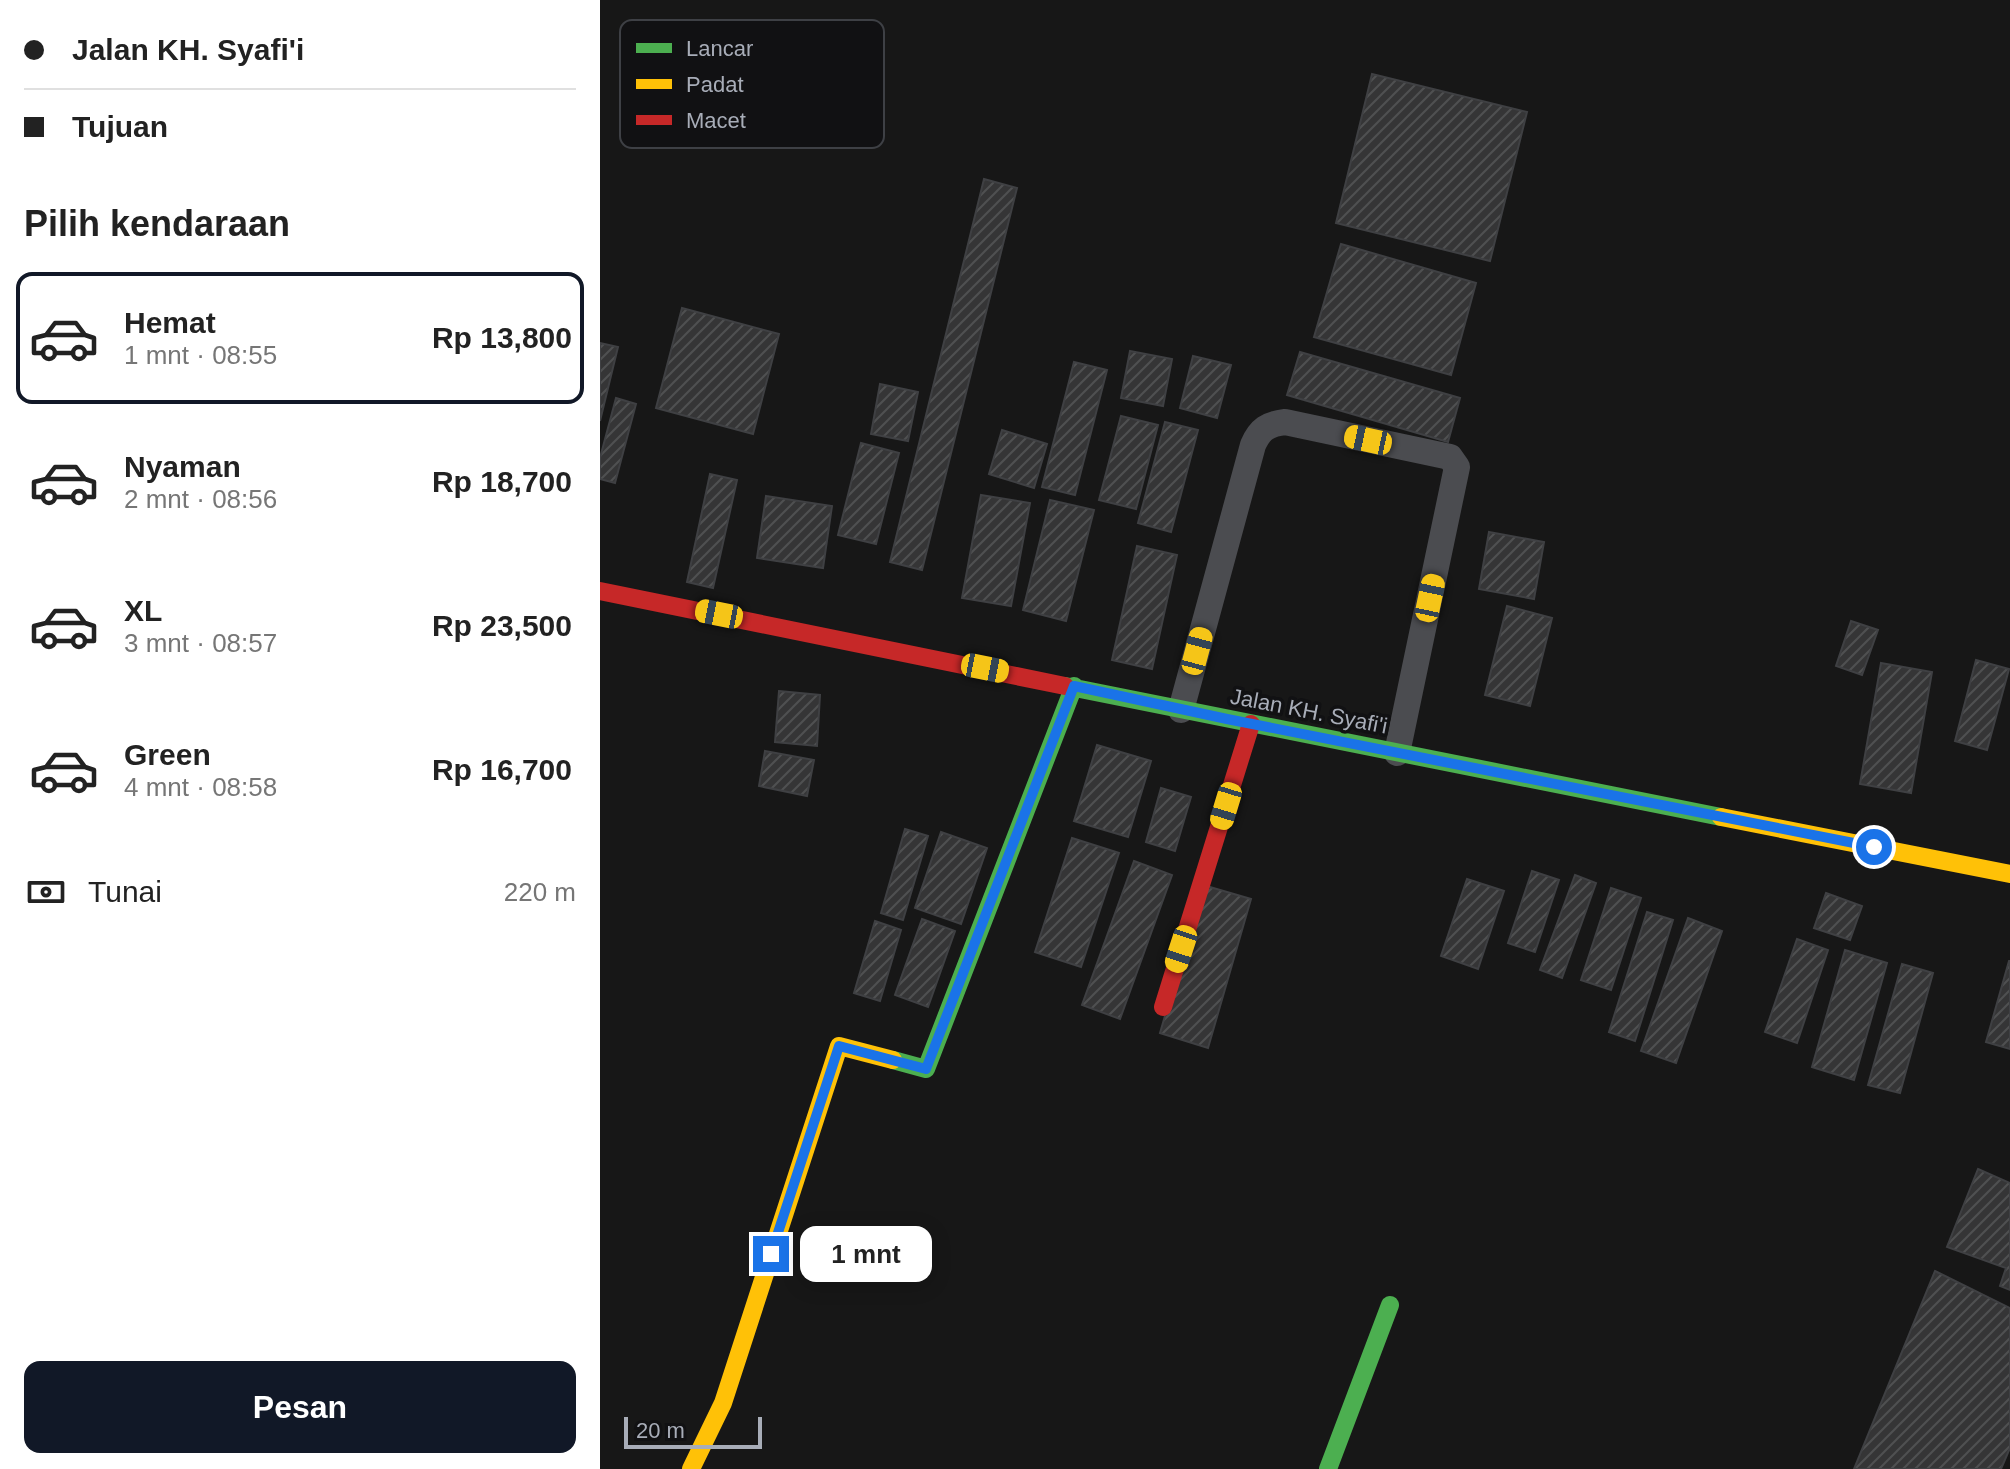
<!DOCTYPE html>
<html lang="id">
<head>
<meta charset="utf-8">
<style>
	:root { --surface:#fff; --page:#f6f6f6; --text:#222; --muted:#767676; --line:#e0e0e0; --accent:#111827 }
	body { margin:0; font-family:Arial,sans-serif; background:var(--page); color:var(--text); height:100vh; display:flex; flex-direction:column; font-size:30px; white-space:nowrap }
	* { box-sizing:border-box; margin:0 }
	p { font-size:26px; color:var(--muted) }
	.icon { flex:none; width:44px; height:44px; fill:none; stroke:currentColor; stroke-width:2; stroke-linecap:round; stroke-linejoin:round }
	.map { position:relative; flex:1; overflow:hidden }
	.sheet { display:flex; flex-direction:column; background:var(--surface); width:600px }
	.sheet>* { flex:none }
	.banner { display:grid; align-content:center; height:176px; padding:0 24px; background:var(--surface) }
	.scale { position:absolute; left:24px; bottom:20px; width:138px; box-sizing:border-box; padding-left:8px; border:4px solid #a8adb8; border-top:0; font-size:22px; line-height:28px; white-space:nowrap; color:#a8adb8; -webkit-text-stroke:6px #111113; paint-order:stroke }
	.end { position:absolute; width:36px; height:36px; margin:-18px; border:10px solid #1a73e8; background:#fff; box-shadow:0 0 0 4px #fff }
	.from { border-radius:50% }
	.bubble { position:absolute; height:56px; border-radius:16px; background:var(--surface); box-shadow:0 4px 20px #0003; font-size:26px; font-weight:600; line-height:56px; text-align:center }
	.car { position:absolute; width:24px; height:48px; margin:-24px -12px; border-radius:10px; box-shadow:0 0 6px 2px #0007; background:linear-gradient(#f5c518 24%,#345 0 40%,#f5c518 0 76%,#345 0 86%,#f5c518 0) }
	.banner b { display:flex; align-items:center; gap:28px; height:76px; font-size:30px }
	.banner b+b { border-top:2px solid var(--line) }
	.banner i { width:20px; height:20px; background:var(--text) }
	ul { padding:0; list-style:none }
	li { display:flex; align-items:center; gap:24px; height:132px; margin:0 16px 12px; padding:0 8px; border:4px solid transparent; border-radius:16px }
	li div { flex:1 }
	li b { display:block; font-size:30px }
	li em { font-style:normal; font-weight:600 }
	li.selected { border-color:var(--accent) }
	li>.icon { width:72px; height:72px; stroke-width:1.5 }
	h2 { padding:0 24px; font-size:36px; line-height:96px }
	.pay { display:flex; align-items:center; gap:20px; height:88px; padding:0 24px; font-size:30px }
	.pay p { margin-inline-start:auto }
	.action { display:flex; gap:16px; margin-top:auto; padding:16px 24px }
	.action a { flex:1; height:92px; border-radius:16px; background:var(--accent); color:#fff; font-size:32px; font-weight:600; line-height:92px; text-align:center }
	main { display:flex; flex:1; min-height:0 }
	.map>svg:first-child { display:block }
</style>
</head>
<body>
<main>
<section class="sheet">
<div class="banner">
<b><i class="from"></i>Jalan KH. Syafi'i</b>
<b><i></i>Tujuan</b>
</div>
<h2>Pilih kendaraan</h2>
<ul>
<li class="selected"><svg class="icon" aria-label="car" viewBox="0 0 24 24"><path d="M5 17H2v-5l4-1 3-4h7l3 4 3 1v5h-3M9 17h6M6 11h13"/><circle cx="7" cy="17" r="2"/><circle cx="17" cy="17" r="2"/></svg><div><b>Hemat</b><p>1 mnt · 08:55</p></div><em>Rp 13,800</em></li>
<li><svg class="icon" aria-label="car" viewBox="0 0 24 24"><path d="M5 17H2v-5l4-1 3-4h7l3 4 3 1v5h-3M9 17h6M6 11h13"/><circle cx="7" cy="17" r="2"/><circle cx="17" cy="17" r="2"/></svg><div><b>Nyaman</b><p>2 mnt · 08:56</p></div><em>Rp 18,700</em></li>
<li><svg class="icon" aria-label="car" viewBox="0 0 24 24"><path d="M5 17H2v-5l4-1 3-4h7l3 4 3 1v5h-3M9 17h6M6 11h13"/><circle cx="7" cy="17" r="2"/><circle cx="17" cy="17" r="2"/></svg><div><b>XL</b><p>3 mnt · 08:57</p></div><em>Rp 23,500</em></li>
<li><svg class="icon" aria-label="car" viewBox="0 0 24 24"><path d="M5 17H2v-5l4-1 3-4h7l3 4 3 1v5h-3M9 17h6M6 11h13"/><circle cx="7" cy="17" r="2"/><circle cx="17" cy="17" r="2"/></svg><div><b>Green</b><p>4 mnt · 08:58</p></div><em>Rp 16,700</em></li>
</ul>
<div class="pay"><svg class="icon" aria-label="cash" viewBox="0 0 24 24"><path d="M3 7h18v10H3z"/><circle cx="12" cy="12" r="2"/></svg>Tunai<p>220 m</p></div>
<div class="action"><a>Pesan</a></div>
</section>
<div class="map">
<svg width="1410" height="1469" viewBox="0 0 1410 1469">
	<defs>
		<pattern id="building-hatch" width="6" height="6" patternUnits="userSpaceOnUse" patternTransform="scale(2)"><rect width="6" height="6" fill="#353536"/><path d="M-1 1l2-2M0 6l6-6M5 7l2-2" fill="none" stroke="#4f5051"/></pattern>
	</defs>
	<rect width="100%" height="100%" fill="#171717"/>
	<path fill="url(#building-hatch)" stroke="#3f4043" stroke-width="2" d="M772 74 927 112 890 261 736 223Z
		M384 179 417 188 322 570 290 562Z
		M741 244 876 283 851 375 714 337Z
		M82 308 179 334 153 434 56 408Z
		M0 343 18 347 0 421Z
		M530 351 572 359 563 406 521 398Z
		M700 352 860 398 848 442 687 395Z
		M593 356 631 365 617 418 580 408Z
		M474 362 507 370 475 495 442 487Z
		M280 384 318 392 308 441 271 434Z
		M16 398 36 404 15 483 0 479V458Z
		M521 416 558 425 536 509 499 500Z
		M565 422 598 430 571 532 538 523Z
		M402 430 447 444 434 488 389 474Z
		M261 443 299 453 276 544 238 535Z
		M110 474 137 480 113 588 87 582Z
		M381 495 430 503 411 606 362 598Z
		M166 496 232 506 223 568 157 558Z
		M450 500 494 510 466 621 423 610Z
		M889 532 944 542 934 599 879 589Z
		M537 546 577 555 552 669 512 660Z
		M907 606 952 618 930 706 885 695Z
		M1251 621 1278 630 1262 675 1236 666Z
		M1376 660 1409 669 1387 750 1355 741Z
		M1281 663 1332 672 1311 793 1260 784Z
		M179 691 220 695 217 746 175 742Z
		M497 745 551 761 528 837 474 821Z
		M165 751 214 760 207 796 159 786Z
		M561 788 591 797 575 851 546 842Z
		M305 829 328 836 303 920 281 913Z
		M341 832 387 848 361 924 315 908Z
		M472 838 519 853 481 967 435 952Z
		M534 861 572 875 520 1019 482 1005Z
		M932 871 959 880 935 952 908 943Z
		M975 875 996 883 962 978 940 970Z
		M867 879 904 891 878 969 841 956Z
		M603 885 651 899 608 1048 560 1033Z
		M1011 888 1041 898 1011 990 981 980Z
		M1226 893 1262 906 1250 940 1214 928Z
		M1047 912 1073 920 1035 1041 1009 1032Z
		M1088 918 1122 931 1076 1063 1041 1051Z
		M322 919 355 931 328 1007 295 995Z
		M275 921 301 930 280 1001 254 993Z
		M1197 939 1228 950 1197 1043 1165 1032Z
		M1245 950 1287 963 1254 1080 1212 1067Z
		M1409 961H1410V1049L1386 1042Z
		M1302 964 1333 973 1300 1093 1268 1085Z
		M1378 1169 1410 1183V1290L1400 1286 1406 1268 1347 1247Z
		M1335 1271 1410 1308V1448L1401 1469H1254Z"/>
	<g fill="none" stroke-linecap="round" stroke-linejoin="round">
		<path stroke="#4b4c50" stroke-width="26" d="M581 710 653 445C660 429 668 424 685 422L850 457 857 467 797 753"/>
		<path stroke="#4caf50" stroke-width="18" d="M465 686 1121 817
			M293 1060 326 1069 474 686
			M728 1469 790 1305"/>
		<path stroke="#ffc107" stroke-width="18" d="M1121 817 1410 874
			M91 1469 123 1403 239 1046 293 1060"/>
		<path stroke="#c62828" stroke-width="18" d="M0 591 465 686
			M563 1007 651 724"/>
	</g>
	<g fill="none" stroke-linecap="round" stroke-linejoin="round">
		<path stroke="#1a73e8" stroke-width="10" d="M171 1254 239 1046 326 1069 474 686 627 719 1274 847"/>
	</g>
	<g text-anchor="middle" dominant-baseline="central" stroke-width="7" stroke-linejoin="round" paint-order="stroke">
		<g font-size="22" fill="#a8adb8" stroke="#111113">
			<text transform="translate(709 711) rotate(11)">Jalan KH. Syafi'i</text>
		</g>
	</g>
	<rect x="20" y="20" width="264" height="128" rx="12" fill="#111113" stroke="#3e4045" stroke-width="2"/>
	<rect x="36" y="43" width="36" height="10" fill="#4caf50"/>
	<rect x="36" y="79" width="36" height="10" fill="#ffc107"/>
	<rect x="36" y="115" width="36" height="10" fill="#c62828"/>
	<g font-size="22" fill="#a8adb8">
		<text x="86" y="56">Lancar</text>
		<text x="86" y="92">Padat</text>
		<text x="86" y="128">Macet</text>
	</g>
</svg>
<div class="scale">20 m</div>
<i class="end from" style="left:1274px;top:847px"></i>
<i class="end" style="left:171px;top:1254px"></i>
<div class="bubble" style="left:200px;top:1226px;width:132px">1 mnt</div>
<i class="car" style="left:768px;top:440px;rotate:282deg"></i>
<i class="car" style="left:830px;top:598px;rotate:12deg"></i>
<i class="car" style="left:119px;top:614px;rotate:281deg"></i>
<i class="car" style="left:597px;top:651px;rotate:15deg"></i>
<i class="car" style="left:385px;top:668px;rotate:101deg"></i>
<i class="car" style="left:626px;top:806px;rotate:197deg"></i>
<i class="car" style="left:581px;top:949px;rotate:198deg"></i>
</div>
</main>
</body>
</html>
